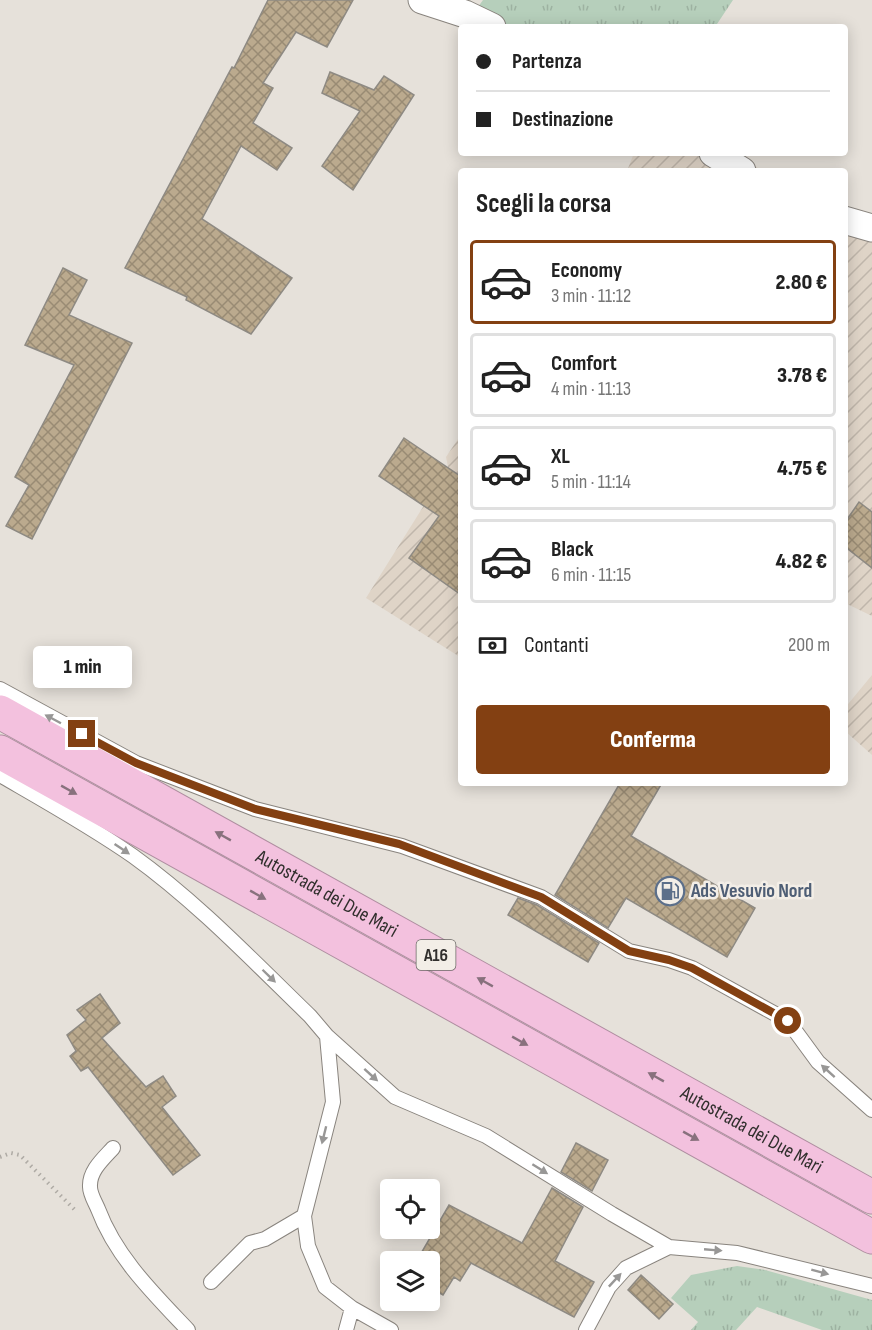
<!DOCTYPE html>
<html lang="it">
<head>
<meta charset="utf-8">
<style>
	:root { --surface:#fff; --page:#f6f6f6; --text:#222; --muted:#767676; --line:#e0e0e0; --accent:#834012 }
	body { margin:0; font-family:"Sofia Sans Condensed",sans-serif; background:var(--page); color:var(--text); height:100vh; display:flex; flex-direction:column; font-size:22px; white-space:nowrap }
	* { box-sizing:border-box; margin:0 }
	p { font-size:20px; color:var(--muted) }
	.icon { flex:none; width:33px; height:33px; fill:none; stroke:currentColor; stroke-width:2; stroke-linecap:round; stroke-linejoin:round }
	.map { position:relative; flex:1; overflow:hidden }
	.details { position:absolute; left:458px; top:168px; width:390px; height:618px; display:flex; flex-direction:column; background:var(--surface); border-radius:6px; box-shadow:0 3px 15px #0003 }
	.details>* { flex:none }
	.banner { position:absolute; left:458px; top:24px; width:390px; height:132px; border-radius:6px; box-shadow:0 3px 15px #0003; display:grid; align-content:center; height:132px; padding:0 18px; background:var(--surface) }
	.controls { position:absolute; left:380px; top:1179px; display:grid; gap:12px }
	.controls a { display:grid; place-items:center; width:60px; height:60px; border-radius:6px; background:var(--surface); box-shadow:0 3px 15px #0003; font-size:30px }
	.end { position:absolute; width:27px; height:27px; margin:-14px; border:8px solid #834012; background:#fff; box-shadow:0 0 0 3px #fff }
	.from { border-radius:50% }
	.bubble { position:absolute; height:42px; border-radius:6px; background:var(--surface); box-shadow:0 3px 15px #0003; font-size:20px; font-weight:800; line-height:42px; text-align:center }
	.banner b { display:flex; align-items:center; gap:21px; height:57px; font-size:22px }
	.banner b+b { border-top:2px solid var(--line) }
	.banner i { width:15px; height:15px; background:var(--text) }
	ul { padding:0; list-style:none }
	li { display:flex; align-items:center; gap:18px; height:84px; margin:0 12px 9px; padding:0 6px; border:3px solid var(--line); border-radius:6px }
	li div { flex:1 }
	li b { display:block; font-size:22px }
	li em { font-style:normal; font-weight:800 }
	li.active { border-color:var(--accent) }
	li>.icon { width:54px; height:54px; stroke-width:1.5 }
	h2 { padding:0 18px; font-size:27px; line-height:72px }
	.pay { display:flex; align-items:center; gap:15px; height:66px; padding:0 18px; font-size:22px }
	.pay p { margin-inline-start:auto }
	.action { display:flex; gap:12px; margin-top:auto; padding:12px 18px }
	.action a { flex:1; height:69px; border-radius:6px; background:var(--accent); color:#fff; font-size:24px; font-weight:800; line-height:69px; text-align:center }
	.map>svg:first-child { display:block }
</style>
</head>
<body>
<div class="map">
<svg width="872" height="1330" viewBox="0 0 872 1330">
	<defs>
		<pattern id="industrial-furrows" width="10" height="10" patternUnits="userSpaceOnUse" patternTransform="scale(1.5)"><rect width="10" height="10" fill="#dfd4c7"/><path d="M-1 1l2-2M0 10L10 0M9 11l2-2" fill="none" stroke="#c0b6ab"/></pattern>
		<pattern id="grass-tufts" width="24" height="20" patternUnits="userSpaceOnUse" patternTransform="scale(1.5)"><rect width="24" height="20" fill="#b6cfbb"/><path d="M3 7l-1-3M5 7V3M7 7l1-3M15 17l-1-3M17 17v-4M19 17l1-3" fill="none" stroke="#9db2a1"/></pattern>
		<pattern id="building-cross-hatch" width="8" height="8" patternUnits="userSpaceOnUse" patternTransform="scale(1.5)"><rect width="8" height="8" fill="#bbaa8e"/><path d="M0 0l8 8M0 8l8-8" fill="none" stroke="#998b74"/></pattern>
	</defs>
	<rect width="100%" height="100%" fill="#e6e1da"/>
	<path fill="url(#industrial-furrows)" d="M634 153H732L763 171H627Z
		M844 207 872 217V616L845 603Z
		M460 436V657L366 598 448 467 446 457Z
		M872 675V755L845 731 844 709Z"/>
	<path fill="url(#grass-tufts)" d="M483 0H733L715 27H513L486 15 478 7Z
		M737 1266 765 1270 872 1300V1330H822L757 1307 736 1330H691L698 1322 671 1298 691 1275Z"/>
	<path fill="url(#building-cross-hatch)" stroke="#8e8a83" stroke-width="1.5" d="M268 0H353L327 47 296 32 263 83 273 88 253 123 292 148 277 170 241 146 202 219 292 278 251 334 186 300 187 297 125 268 232 67 234 68Z
		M330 72 374 90 384 76 414 95 353 190 322 166 360 111 322 93Z
		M63 268 87 280 69 315 132 343 32 539 6 526 29 485 15 477 74 365 25 345Z
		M404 438 460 476V594L409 558 439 516 379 476Z
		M859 502 872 512V568L844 546V524Z
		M620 783H662L631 836 755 908 727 957 626 898 608 928 555 895Z
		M518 898 537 905 599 943 588 962 508 915Z
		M100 994 120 1023 102 1038 146 1087 163 1076 176 1096 162 1107 200 1155 173 1175 88 1067 81 1071 70 1056 76 1051 67 1035 86 1020 77 1010Z
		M576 1143 608 1160 592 1191 561 1172Z
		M552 1188 583 1207 555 1261 594 1282 574 1317 471 1263 460 1281 454 1277 443 1295 429 1287V1262H416L449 1205 522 1243Z
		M641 1275 673 1304 659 1319 628 1290Z"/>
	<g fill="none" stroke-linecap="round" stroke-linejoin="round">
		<g stroke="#89847e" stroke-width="16">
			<path id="lane" d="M0 689 136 763 255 809 402 846 541 897 629 951 669 960 692 968 788 1021 818 1062 872 1110
				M0 775C45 801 90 826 133 856 197 902 253 961 310 1016L327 1036 395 1097 486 1136 612 1214 669 1247 737 1253 872 1286
				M327 1036 333 1102 304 1216 308 1246 325 1287 352 1308 391 1330
				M113 1148C103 1159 89 1171 90 1187 90 1194 95 1202 98 1209 116 1257 153 1293 188 1330
				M211 1282 250 1243 265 1239 304 1216
				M346 1330 352 1308
				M586 1330 609 1287 626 1268 669 1247"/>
		</g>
		<g stroke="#89847e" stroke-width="29">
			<path id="street" d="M422 0 465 14 492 27
				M713 153 742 171
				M844 220 872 228"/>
		</g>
		<g stroke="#af8ea0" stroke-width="35">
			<g id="highway">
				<path id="s1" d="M0 712 872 1197"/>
				<path d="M0 752 872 1237"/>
			</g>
		</g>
		<path stroke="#afaba5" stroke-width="4" stroke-dasharray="1.5 4.5" stroke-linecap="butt" d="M0 1157 11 1153 20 1155 77 1212"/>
		<use href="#lane" stroke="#fff" stroke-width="14"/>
		<use href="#street" stroke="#fff" stroke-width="27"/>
		<use href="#highway" stroke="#f3c1de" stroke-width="33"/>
	</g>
	<defs><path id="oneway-solid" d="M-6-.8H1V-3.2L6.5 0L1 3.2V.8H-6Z" transform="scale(1.5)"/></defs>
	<g fill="#989796">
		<use href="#oneway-solid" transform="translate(53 719) rotate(-152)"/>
		<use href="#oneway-solid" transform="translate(122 849) rotate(34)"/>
		<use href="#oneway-solid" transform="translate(269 976) rotate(44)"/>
		<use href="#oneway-solid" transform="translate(828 1071) rotate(-138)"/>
		<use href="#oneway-solid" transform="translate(371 1075) rotate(42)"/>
		<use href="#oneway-solid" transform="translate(324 1135) rotate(104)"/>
		<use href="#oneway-solid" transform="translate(540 1169) rotate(32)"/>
		<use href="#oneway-solid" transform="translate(713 1250) rotate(5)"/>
		<use href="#oneway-solid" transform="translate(820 1272) rotate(15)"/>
		<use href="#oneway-solid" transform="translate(615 1280) rotate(-47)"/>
	</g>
	<g fill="#88717d">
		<use href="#oneway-solid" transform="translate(69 790) rotate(29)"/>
		<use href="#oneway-solid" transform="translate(223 836) rotate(-151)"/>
		<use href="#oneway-solid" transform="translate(258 895) rotate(29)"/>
		<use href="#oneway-solid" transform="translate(485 982) rotate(-151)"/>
		<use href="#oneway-solid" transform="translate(520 1041) rotate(29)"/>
		<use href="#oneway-solid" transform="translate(656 1077) rotate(-151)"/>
		<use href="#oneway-solid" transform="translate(691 1136) rotate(29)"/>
	</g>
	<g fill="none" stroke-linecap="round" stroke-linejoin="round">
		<path stroke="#834012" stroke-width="8" d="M82 734 136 763 255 809 399 844 541 897 629 951 669 960 692 968 788 1021"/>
	</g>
	<defs>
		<g id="fuel-ring" transform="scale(1.5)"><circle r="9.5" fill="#f3eee7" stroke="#5c6f8a" stroke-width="1.5"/><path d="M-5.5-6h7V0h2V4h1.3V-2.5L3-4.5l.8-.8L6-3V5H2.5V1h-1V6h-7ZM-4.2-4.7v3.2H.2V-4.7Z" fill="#5c6f8a"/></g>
	</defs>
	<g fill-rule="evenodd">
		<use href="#fuel-ring" x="670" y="891"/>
	</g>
	<g text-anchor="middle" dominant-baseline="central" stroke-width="5" stroke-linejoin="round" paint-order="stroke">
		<rect fill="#f3eee7" stroke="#6b6865" stroke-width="1.5" x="416.5" y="940" width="39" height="30" rx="4.5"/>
		<g font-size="18" font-weight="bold" fill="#312f2d">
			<text x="436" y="955">A16</text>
		</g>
		<g font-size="20" font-weight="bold" fill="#4e5e75" stroke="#f3eee7" text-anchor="start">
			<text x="691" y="891">Ads Vesuvio Nord</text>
		</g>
		<g font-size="20" fill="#312f2d" stroke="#f3eee7">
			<text stroke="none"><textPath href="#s1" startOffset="374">Autostrada dei Due Mari</textPath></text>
			<text stroke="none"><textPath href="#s1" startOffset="860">Autostrada dei Due Mari</textPath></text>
		</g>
	</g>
</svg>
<div class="controls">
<a><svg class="icon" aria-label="locate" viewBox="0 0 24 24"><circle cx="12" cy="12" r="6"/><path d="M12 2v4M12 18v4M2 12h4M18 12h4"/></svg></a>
<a><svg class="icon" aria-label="layers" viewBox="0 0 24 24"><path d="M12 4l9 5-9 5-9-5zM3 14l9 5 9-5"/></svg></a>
</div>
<i class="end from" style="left:788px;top:1021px"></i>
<i class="end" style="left:82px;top:734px"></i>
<div class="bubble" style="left:33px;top:646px;width:99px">1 min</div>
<div class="banner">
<b><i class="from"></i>Partenza</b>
<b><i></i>Destinazione</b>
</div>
<section class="details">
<h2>Scegli la corsa</h2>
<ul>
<li class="active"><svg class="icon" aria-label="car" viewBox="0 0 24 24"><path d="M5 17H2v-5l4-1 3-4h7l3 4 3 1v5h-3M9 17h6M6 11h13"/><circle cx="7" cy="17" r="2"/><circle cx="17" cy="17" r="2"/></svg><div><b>Economy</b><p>3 min · 11:12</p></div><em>2.80 €</em></li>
<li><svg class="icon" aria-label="car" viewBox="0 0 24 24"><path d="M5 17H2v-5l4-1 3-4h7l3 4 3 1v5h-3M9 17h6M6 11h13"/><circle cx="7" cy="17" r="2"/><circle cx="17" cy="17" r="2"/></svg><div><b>Comfort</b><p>4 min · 11:13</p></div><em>3.78 €</em></li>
<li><svg class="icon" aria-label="car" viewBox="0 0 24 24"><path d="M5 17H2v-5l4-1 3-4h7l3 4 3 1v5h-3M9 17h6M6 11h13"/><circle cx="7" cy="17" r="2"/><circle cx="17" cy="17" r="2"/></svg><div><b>XL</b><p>5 min · 11:14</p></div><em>4.75 €</em></li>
<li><svg class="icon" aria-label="car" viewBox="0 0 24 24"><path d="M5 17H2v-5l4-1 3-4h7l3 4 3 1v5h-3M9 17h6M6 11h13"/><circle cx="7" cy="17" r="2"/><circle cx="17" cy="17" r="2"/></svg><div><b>Black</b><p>6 min · 11:15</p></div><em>4.82 €</em></li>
</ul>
<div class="pay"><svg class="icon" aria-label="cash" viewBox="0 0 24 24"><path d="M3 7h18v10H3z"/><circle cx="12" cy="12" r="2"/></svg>Contanti<p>200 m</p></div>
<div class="action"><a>Conferma</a></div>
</section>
</div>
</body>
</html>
